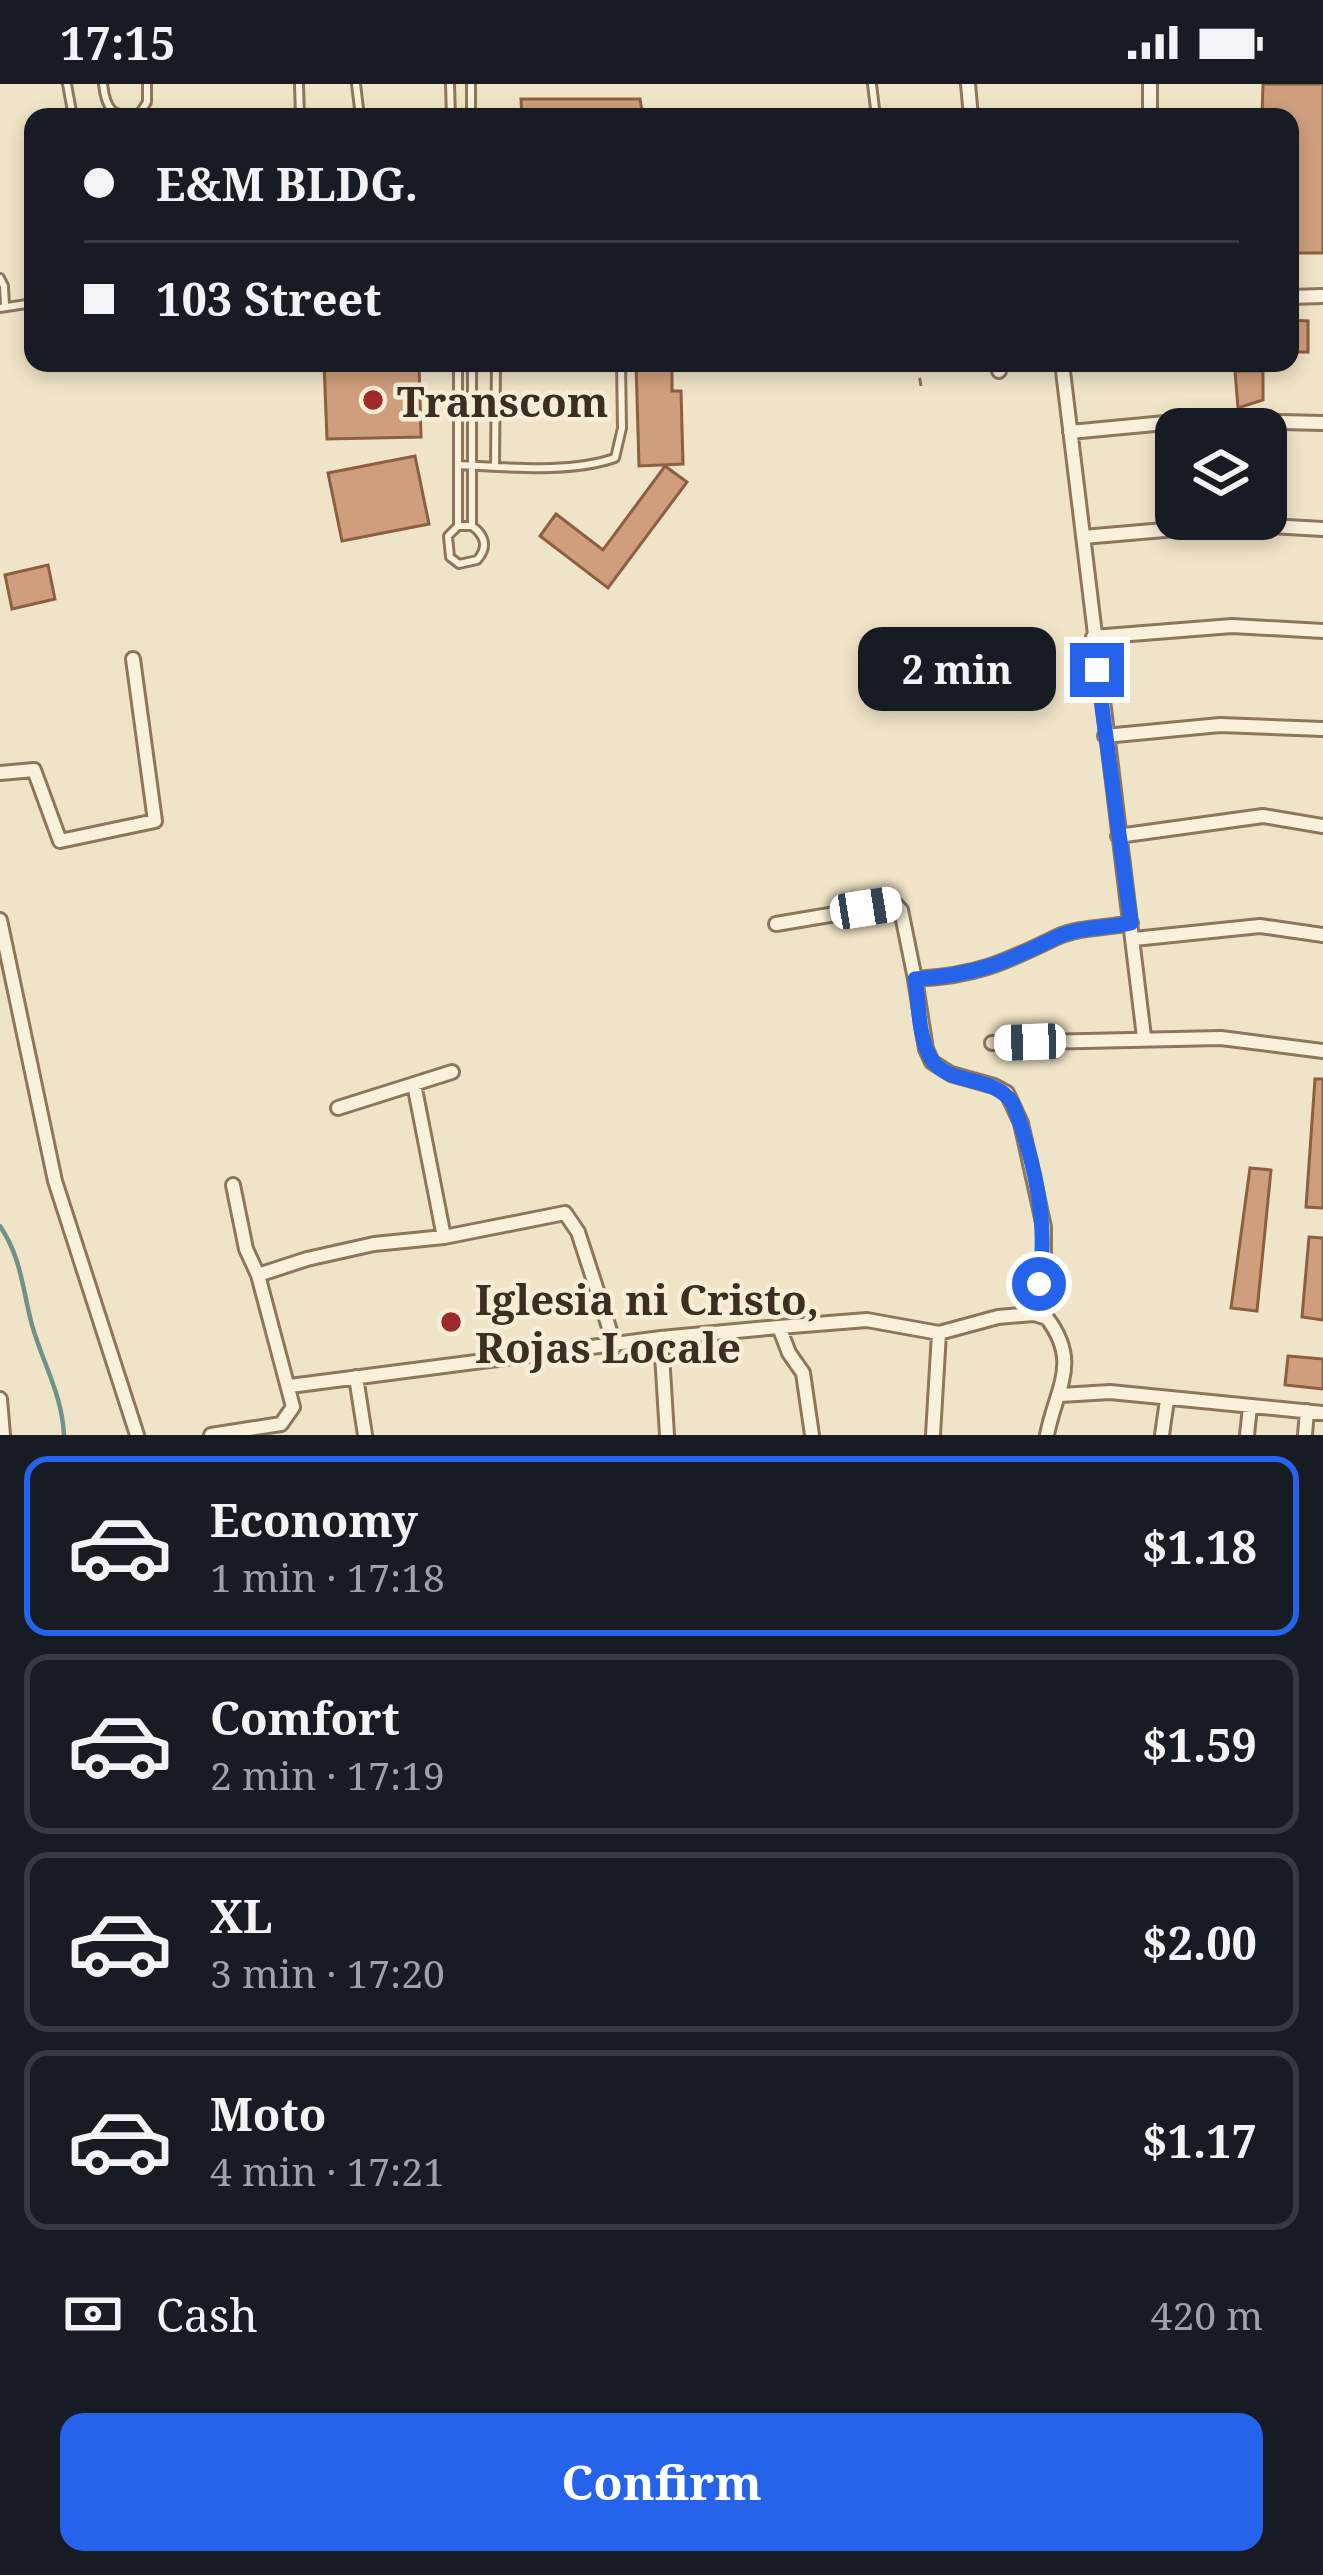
<!DOCTYPE html>
<html lang="en">
<head>
<meta charset="utf-8">
<style>
	:root { --surface:#171b24; --page:#20242c; --text:#f1f3f6; --muted:#9ea1a6; --line:#363941; --accent:#2563eb }
	body { margin:0; font-family:"Noto Serif",serif; background:var(--page); color:var(--text); height:100vh; display:flex; flex-direction:column; font-size:45px; white-space:nowrap }
	* { box-sizing:border-box; margin:0 }
	p { font-size:39px; color:var(--muted) }
	.icon { flex:none; width:66px; height:66px; fill:none; stroke:currentColor; stroke-width:2; stroke-linecap:round; stroke-linejoin:round }
	.map { position:relative; height:1351px; overflow:hidden }
	.panel { display:flex; flex-direction:column; background:var(--surface); flex:1 }
	.panel>* { flex:none }
	.top-card { position:absolute; left:24px; top:24px; width:1275px; height:264px; border-radius:24px; box-shadow:0 6px 18px #0003; display:grid; align-content:center; height:264px; padding:0 60px; background:var(--surface) }
	.buttons { position:absolute; left:1155px; top:324px; display:grid; gap:24px }
	.buttons a { display:grid; place-items:center; width:132px; height:132px; border-radius:24px; background:var(--surface); box-shadow:0 6px 18px #0003; font-size:60px }
	.end { position:absolute; width:54px; height:54px; margin:-27px; border:15px solid #2563eb; background:#fff; box-shadow:0 0 0 6px #fff }
	.from { border-radius:50% }
	.bubble { position:absolute; height:84px; border-radius:24px; background:var(--surface); box-shadow:0 6px 18px #0003; font-size:39px; font-weight:700; line-height:84px; text-align:center }
	.car { position:absolute; width:36px; height:72px; margin:-36px -18px; border-radius:15px; box-shadow:0 0 9px 3px #0007; background:linear-gradient(#fff 24%,#345 0 40%,#fff 0 76%,#345 0 86%,#fff 0) }
	.top-card b { display:flex; align-items:center; gap:42px; height:114px; font-size:45px }
	.top-card b+b { border-top:3px solid var(--line) }
	.top-card i { width:30px; height:30px; background:var(--text) }
	ul { padding:21px 0 0; list-style:none }
	li { display:flex; align-items:center; gap:36px; height:180px; margin:0 24px 18px; padding:0 36px; border:6px solid var(--line); border-radius:24px }
	li div { flex:1 }
	li b { display:block; font-size:45px }
	li em { font-style:normal; font-weight:700 }
	li.selected { border-color:var(--accent) }
	li>.icon { width:108px; height:108px; stroke-width:1.5 }
	.pay { display:flex; align-items:center; gap:30px; height:132px; padding:0 60px; font-size:45px }
	.pay p { margin-inline-start:auto }
	.cta { display:flex; gap:24px; margin-top:auto; padding:24px 60px }
	.cta a { flex:1; height:138px; border-radius:24px; background:var(--accent); color:#fff; font-size:48px; font-weight:700; line-height:138px; text-align:center }
	.status { display:flex; justify-content:space-between; align-items:center; height:84px; padding:0 60px; background:var(--surface); direction:ltr }
	.status svg { height:33px; fill:currentColor }
	.map>svg:first-child { display:block }
</style>
</head>
<body>
<div class="status"><b>17:15</b><svg viewBox="0 0 49 12"><path d="M0 12V9h3v3zM5 12V6h3v6zM10 12V3h3v9zM15 12V0h3v12zM26 1h20v11H26zM47 4h2v5h-2z"/></svg></div>
<div class="map">
<svg width="1323" height="1351" viewBox="0 0 1323 1351">
	<rect width="100%" height="100%" fill="#f0e4c8"/>
	<g fill="none" stroke-linecap="round" stroke-linejoin="round">
		<path stroke="#6f938a" stroke-width="4.5" d="M0 1142C22 1175 22 1204 32 1241 43 1280 62 1310 64 1351"/>
	</g>
	<path fill="#cf9f7d" stroke="#8d5f41" stroke-width="3" d="M1263 0H1323V169H1290V33H1262Z
		M521 15H640L643 33H522Z
		M1290 236 1308 237V268H1290Z
		M324 279H419L421 353 327 355Z
		M636 279H672V307H681L683 380 639 382Z
		M1235 287H1263V316L1238 324Z
		M415 372 429 440 342 457 328 389Z
		M665 382 687 398 608 504 540 452 556 430 603 466Z
		M48 481 55 515 12 525 5 491Z
		M1315 995H1323V1124L1306 1123Z
		M1250 1084 1271 1086 1257 1227 1231 1224Z
		M1309 1153 1323 1154V1236L1302 1233Z
		M1288 1272 1323 1275V1305L1285 1301Z"/>
	<g fill="none" stroke-linecap="round" stroke-linejoin="round">
		<g stroke="#8d765c" stroke-width="12">
			<path id="lane" d="M67 0 73 33
				M103 0C106 26 113 35 140 29L147 18V0
				M299 0 300 33
				M356 0 360 33
				M450 0 451 33
				M872 0 876 33
				M471 33V0
				M0 194 4 202 5 222
				M0 224 33 219
				M458 279V442
				M472 279V442C486 452 488 464 477 476L459 480 450 473 448 452 458 442H472
				M458 381C508 383 568 390 615 374L622 344 621 279
				M495 382 496 279"/>
		</g>
		<g stroke="#8d765c" stroke-width="18">
			<path id="street" d="M968 0 971 33
				M1150 33V0
				M1290 213 1323 212
				M998 279 999 287
				M1062 279 1144 953
				M1070 348 1197 336 1323 339
				M1083 453 1234 440 1323 445
				M1093 553 1232 542 1323 547
				M1105 652 1220 641 1323 645
				M0 689 34 686 60 757 155 737 133 575
				M1118 752 1263 732 1323 742
				M0 836 55 1097 137 1351
				M776 840 895 820 901 826 915 895C975 892 1004 879 1057 853 1079 843 1107 844 1131 839
				M1134 855 1260 842 1323 851
				M915 895 926 965 932 978 951 990 994 1002 1007 1009 1021 1039 1044 1143V1171L1034 1230
				M992 959 1221 954 1323 967
				M414 1000 452 988
				M338 1024 414 1000 444 1153
				M258 1191 307 1175 374 1160 444 1153 565 1129 578 1148 615 1262
				M779 1243 789 1269 803 1289 812 1351
				M661 1254 667 1351
				M356 1293 365 1351
				M290 1302 661 1254 779 1243 867 1236 939 1249 998 1233 1034 1230 1047 1234C1081 1279 1056 1304 1047 1351
				M1061 1311 1110 1308 1323 1329
				M0 1315 3 1351
				M211 1351 281 1340 293 1323 258 1191 246 1165 233 1101
				M933 1351 939 1249
				M1162 1351 1167 1316
				M1247 1351 1250 1323
				M1305 1351 1307 1327"/>
		</g>
		<path stroke="#8d765c" stroke-width="3" stroke-dasharray="9 6" stroke-linecap="butt" d="M917 279 921 302"/>
		<use href="#lane" stroke="#faf1dc" stroke-width="6"/>
		<use href="#street" stroke="#faf1dc" stroke-width="12"/>
	</g>
	<g fill="none" stroke-linecap="round" stroke-linejoin="round">
		<path stroke="#2563eb" stroke-width="15" d="M1039 1200C1049 1139 1035 1077 1013 1020 994 989 947 1004 930 973 918 952 919 919 915 895 976 891 1004 879 1057 853 1079 843 1107 844 1131 839L1097 586"/>
	</g>
	<g fill="#9e2a2b" stroke="#f7eed8" stroke-width="4.5">
		<circle cx="373" cy="316" r="12"/>
		<circle cx="451" cy="1238" r="12"/>
	</g>
	<g text-anchor="middle" dominant-baseline="central" stroke-width="9" stroke-linejoin="round" paint-order="stroke">
		<g font-size="42" font-weight="bold" fill="#3d2e20" stroke="#f7eed8" text-anchor="start">
			<text x="397" y="316">Transcom</text>
			<text x="475" y="1214">Iglesia ni Cristo,<tspan x="475" dy="48">Rojas Locale</tspan></text>
		</g>
	</g>
</svg>
<div class="buttons">
<a><svg class="icon" aria-label="layers" viewBox="0 0 24 24"><path d="M12 4l9 5-9 5-9-5zM3 14l9 5 9-5"/></svg></a>
</div>
<i class="end from" style="left:1039px;top:1200px"></i>
<i class="end" style="left:1097px;top:586px"></i>
<div class="bubble" style="left:858px;top:543px;width:198px">2 min</div>
<i class="car" style="left:866px;top:824px;rotate:81deg"></i>
<i class="car" style="left:1030px;top:958px;rotate:268deg"></i>
<div class="top-card">
<b><i class="from"></i>E&amp;M BLDG.</b>
<b><i></i>103 Street</b>
</div>
</div>
<section class="panel">
<ul>
<li class="selected"><svg class="icon" aria-label="car" viewBox="0 0 24 24"><path d="M5 17H2v-5l4-1 3-4h7l3 4 3 1v5h-3M9 17h6M6 11h13"/><circle cx="7" cy="17" r="2"/><circle cx="17" cy="17" r="2"/></svg><div><b>Economy</b><p>1 min · 17:18</p></div><em>$1.18</em></li>
<li><svg class="icon" aria-label="car" viewBox="0 0 24 24"><path d="M5 17H2v-5l4-1 3-4h7l3 4 3 1v5h-3M9 17h6M6 11h13"/><circle cx="7" cy="17" r="2"/><circle cx="17" cy="17" r="2"/></svg><div><b>Comfort</b><p>2 min · 17:19</p></div><em>$1.59</em></li>
<li><svg class="icon" aria-label="car" viewBox="0 0 24 24"><path d="M5 17H2v-5l4-1 3-4h7l3 4 3 1v5h-3M9 17h6M6 11h13"/><circle cx="7" cy="17" r="2"/><circle cx="17" cy="17" r="2"/></svg><div><b>XL</b><p>3 min · 17:20</p></div><em>$2.00</em></li>
<li><svg class="icon" aria-label="car" viewBox="0 0 24 24"><path d="M5 17H2v-5l4-1 3-4h7l3 4 3 1v5h-3M9 17h6M6 11h13"/><circle cx="7" cy="17" r="2"/><circle cx="17" cy="17" r="2"/></svg><div><b>Moto</b><p>4 min · 17:21</p></div><em>$1.17</em></li>
</ul>
<div class="pay"><svg class="icon" aria-label="cash" viewBox="0 0 24 24"><path d="M3 7h18v10H3z"/><circle cx="12" cy="12" r="2"/></svg>Cash<p>420 m</p></div>
<div class="cta"><a>Confirm</a></div>
</section>
</body>
</html>
